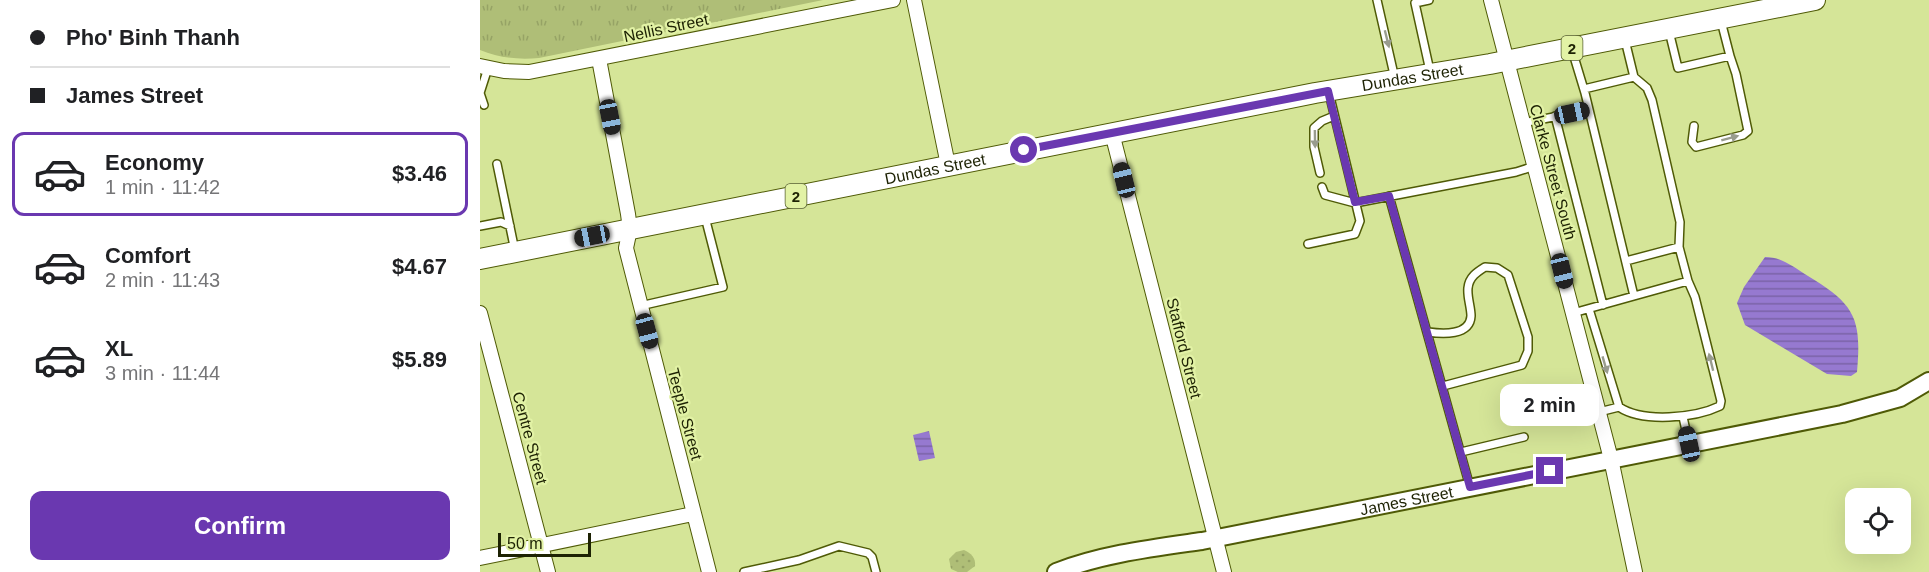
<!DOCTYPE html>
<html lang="en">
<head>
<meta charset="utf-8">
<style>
	:root { --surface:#fff; --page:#f6f6f6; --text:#202124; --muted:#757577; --line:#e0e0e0; --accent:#6a38b0 }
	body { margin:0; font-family:Helvetica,sans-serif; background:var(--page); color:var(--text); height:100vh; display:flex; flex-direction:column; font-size:22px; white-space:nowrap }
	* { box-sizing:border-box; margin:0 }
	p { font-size:20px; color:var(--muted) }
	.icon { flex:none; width:33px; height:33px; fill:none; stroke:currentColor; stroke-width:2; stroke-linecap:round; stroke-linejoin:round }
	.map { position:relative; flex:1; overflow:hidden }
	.sheet { display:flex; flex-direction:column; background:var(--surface); width:480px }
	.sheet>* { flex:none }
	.top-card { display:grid; align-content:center; height:132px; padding:0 30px; background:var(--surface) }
	.fabs { position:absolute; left:1365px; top:488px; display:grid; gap:12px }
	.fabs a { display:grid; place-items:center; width:66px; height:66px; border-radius:12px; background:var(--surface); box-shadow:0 6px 24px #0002; font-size:30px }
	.scale { position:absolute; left:18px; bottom:15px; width:93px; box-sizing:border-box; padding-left:6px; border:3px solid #1d2203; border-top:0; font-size:16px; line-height:21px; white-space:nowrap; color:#1d2203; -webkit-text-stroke:4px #e2f2a5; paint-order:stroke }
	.end { position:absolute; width:27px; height:27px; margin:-14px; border:8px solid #6a38b0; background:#fff; box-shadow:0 0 0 3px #fff }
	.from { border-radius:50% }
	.bubble { position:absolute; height:42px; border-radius:12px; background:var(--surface); box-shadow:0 6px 24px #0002; font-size:20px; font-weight:700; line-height:42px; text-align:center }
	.car { position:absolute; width:18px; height:36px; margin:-18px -9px; border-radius:8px; box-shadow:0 0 4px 2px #0007; background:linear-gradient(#222 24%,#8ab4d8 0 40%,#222 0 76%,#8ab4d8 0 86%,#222 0) }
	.top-card b { display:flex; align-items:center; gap:21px; height:57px; font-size:22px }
	.top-card b+b { border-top:2px solid var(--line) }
	.top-card i { width:15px; height:15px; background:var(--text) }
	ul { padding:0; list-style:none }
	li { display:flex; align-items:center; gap:18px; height:84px; margin:0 12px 9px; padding:0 18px; border:3px solid transparent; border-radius:12px }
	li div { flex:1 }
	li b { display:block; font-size:22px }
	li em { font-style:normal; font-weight:700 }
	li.active { border-color:var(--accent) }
	li>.icon { width:54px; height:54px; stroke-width:1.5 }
	.action { display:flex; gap:12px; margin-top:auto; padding:12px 30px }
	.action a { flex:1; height:69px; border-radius:12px; background:var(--accent); color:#fff; font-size:24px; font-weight:700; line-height:69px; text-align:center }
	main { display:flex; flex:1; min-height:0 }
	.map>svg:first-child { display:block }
</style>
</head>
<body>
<main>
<section class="sheet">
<div class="top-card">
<b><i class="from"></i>Pho' Binh Thanh</b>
<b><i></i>James Street</b>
</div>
<ul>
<li class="active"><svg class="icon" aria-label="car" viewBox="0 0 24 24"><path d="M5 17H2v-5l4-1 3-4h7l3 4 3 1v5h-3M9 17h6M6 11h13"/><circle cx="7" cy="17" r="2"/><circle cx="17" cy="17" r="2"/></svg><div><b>Economy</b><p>1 min · 11:42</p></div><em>$3.46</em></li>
<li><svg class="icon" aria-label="car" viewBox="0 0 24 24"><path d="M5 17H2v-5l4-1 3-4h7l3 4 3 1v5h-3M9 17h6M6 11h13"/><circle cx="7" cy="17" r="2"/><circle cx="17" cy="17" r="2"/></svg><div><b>Comfort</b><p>2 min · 11:43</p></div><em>$4.67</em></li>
<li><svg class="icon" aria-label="car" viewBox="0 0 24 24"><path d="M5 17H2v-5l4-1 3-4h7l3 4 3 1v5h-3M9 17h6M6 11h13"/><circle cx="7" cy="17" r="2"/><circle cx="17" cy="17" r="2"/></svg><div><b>XL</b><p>3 min · 11:44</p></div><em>$5.89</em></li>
</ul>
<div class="action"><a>Confirm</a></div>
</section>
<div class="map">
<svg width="1449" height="572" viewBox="0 0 1449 572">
	<defs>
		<pattern id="grass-dots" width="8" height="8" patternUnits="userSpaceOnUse" patternTransform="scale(1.5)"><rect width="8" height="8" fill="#afbe77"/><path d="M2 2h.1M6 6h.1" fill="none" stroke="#96a365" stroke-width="1.8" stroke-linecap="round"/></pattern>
		<pattern id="park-tufts" width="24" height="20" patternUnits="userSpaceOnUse" patternTransform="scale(1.5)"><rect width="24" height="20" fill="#afbe77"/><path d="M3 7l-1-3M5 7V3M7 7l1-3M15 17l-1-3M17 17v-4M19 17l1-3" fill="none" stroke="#96a365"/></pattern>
		<pattern id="water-rules" width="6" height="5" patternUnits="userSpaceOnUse" patternTransform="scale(1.5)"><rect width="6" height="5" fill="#9679d0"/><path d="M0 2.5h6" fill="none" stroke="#7a63a7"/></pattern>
	</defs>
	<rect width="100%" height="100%" fill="#d5e598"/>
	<path fill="url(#grass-dots)" d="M484 550C491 553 496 558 495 566L487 572H478L471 569 469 559 476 552Z"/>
	<path fill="url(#park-tufts)" d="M0 0H343L59 58C39 60 19 58 0 50Z"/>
	<path fill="url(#water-rules)" d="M1285 257C1302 257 1313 267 1328 276 1374 304 1382 317 1377 372L1371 376 1347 374 1265 325 1257 303 1264 287Z
		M449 431 455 458 439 461 433 435Z"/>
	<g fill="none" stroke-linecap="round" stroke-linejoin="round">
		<g stroke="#4f5a06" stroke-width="10">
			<path id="service" d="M897 0 915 79
				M949 0 935 3 950 71
				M1189 31 1198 68 1250 56 1241 21
				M1092 50 1105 93 1154 296 1208 281
				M1104 89 1154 77 1145 40
				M4 105 0 93 8 68
				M1075 116 1123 305
				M1043 123 1109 110
				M1214 126 1212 142 1216 147 1263 135 1268 131 1256 74 1250 56
				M17 164 35 251
				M840 173 834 147V128L842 121 854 116
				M842 187 845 195 875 203 1036 172 1055 166
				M909 196 990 487
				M0 226 21 222 30 226
				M828 244 875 234 880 221 849 93
				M1146 261 1199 247
				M160 306 243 287 225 217
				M1109 309 1139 407C1163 423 1215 418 1240 406L1241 401 1215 297 1208 281 1199 247 1200 222 1172 100 1167 88 1154 77
				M1093 313 1154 296
				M948 332C962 334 990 336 991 316 991 307 987 297 988 288 989 277 997 272 1005 267L1017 268 1028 275 1048 337V351L1042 365 963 386
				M1119 412 1139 407
				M1203 417 1209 444
				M981 452 1044 437
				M264 572 319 560 359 546 388 553 392 557 396 572"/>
		</g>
		<g stroke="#4f5a06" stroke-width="16">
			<path id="minor" d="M434 0 468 165
				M1011 0 1131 459 1155 572
				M119 59 148 214 150 229 146 248 229 572
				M0 66 24 71 49 72 413 0
				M632 133 744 572
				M0 313 68 572
				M0 558 213 514"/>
		</g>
		<g stroke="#4f5a06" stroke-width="20">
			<g id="tertiary">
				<path id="s1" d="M576 572C622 554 673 548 722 541L1362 414 1420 398 1449 381"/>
			</g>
		</g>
		<g stroke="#4f5a06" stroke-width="22">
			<g id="primary">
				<path id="s2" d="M0 259 835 93 1010 64 1335 0"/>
			</g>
		</g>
		<use href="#service" stroke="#fff" stroke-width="7"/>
		<use href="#minor" stroke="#fff" stroke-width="14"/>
		<use href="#tertiary" stroke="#fff" stroke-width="16"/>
		<use href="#primary" stroke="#fff" stroke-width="20"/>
	</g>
	<defs><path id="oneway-solid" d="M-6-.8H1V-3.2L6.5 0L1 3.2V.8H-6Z" transform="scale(1.5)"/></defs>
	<g fill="#999c8e">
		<use href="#oneway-solid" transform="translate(907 39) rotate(76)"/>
		<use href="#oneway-solid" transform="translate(1250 138) rotate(-15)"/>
		<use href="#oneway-solid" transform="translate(835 139) rotate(89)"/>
		<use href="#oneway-solid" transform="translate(1231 362) rotate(-104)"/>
		<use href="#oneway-solid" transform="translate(1125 365) rotate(74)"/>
	</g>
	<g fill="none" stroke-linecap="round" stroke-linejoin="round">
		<path stroke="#6a38b0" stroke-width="8" d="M544 150 848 91 875 202 909 196 990 487 1070 471"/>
	</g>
	<g text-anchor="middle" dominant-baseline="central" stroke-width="4.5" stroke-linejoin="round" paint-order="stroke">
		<g fill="#e2f2a5" stroke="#586034" stroke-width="1.5">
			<rect x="1081.5" y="36" width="21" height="24" rx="4.5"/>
			<rect x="305.5" y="184" width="21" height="24" rx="4.5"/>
		</g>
		<g font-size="15" font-weight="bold" fill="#1d2203">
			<text x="1092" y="48">2</text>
			<text x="316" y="196">2</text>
		</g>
		<g font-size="16" fill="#1d2203" stroke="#e2f2a5">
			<text transform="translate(186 28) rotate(-12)">Nellis Street</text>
			<text stroke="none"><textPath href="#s2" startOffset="950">Dundas Street</textPath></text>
			<text stroke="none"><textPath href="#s2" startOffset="464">Dundas Street</textPath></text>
			<text transform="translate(1073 172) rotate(75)">Clarke Street South</text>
			<text transform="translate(704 348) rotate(76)">Stafford Street</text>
			<text transform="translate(205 414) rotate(75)">Teeple Street</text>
			<text transform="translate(50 438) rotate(75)">Centre Street</text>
			<text stroke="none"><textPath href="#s1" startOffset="358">James Street</textPath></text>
		</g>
	</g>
</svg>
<div class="fabs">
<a><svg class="icon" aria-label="locate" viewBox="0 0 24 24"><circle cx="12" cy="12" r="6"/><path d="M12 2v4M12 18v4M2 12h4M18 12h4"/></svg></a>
</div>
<div class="scale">50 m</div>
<i class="end from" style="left:544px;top:150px"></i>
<i class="end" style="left:1070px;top:471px"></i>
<div class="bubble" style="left:1020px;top:384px;width:99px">2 min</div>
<i class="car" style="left:1092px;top:113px;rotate:78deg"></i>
<i class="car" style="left:130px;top:117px;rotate:169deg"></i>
<i class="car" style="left:644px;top:180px;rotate:346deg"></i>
<i class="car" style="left:112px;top:236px;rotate:259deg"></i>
<i class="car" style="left:1082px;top:271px;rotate:166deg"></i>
<i class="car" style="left:167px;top:331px;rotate:165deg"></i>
<i class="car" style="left:1209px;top:444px;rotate:348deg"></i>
</div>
</main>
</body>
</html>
